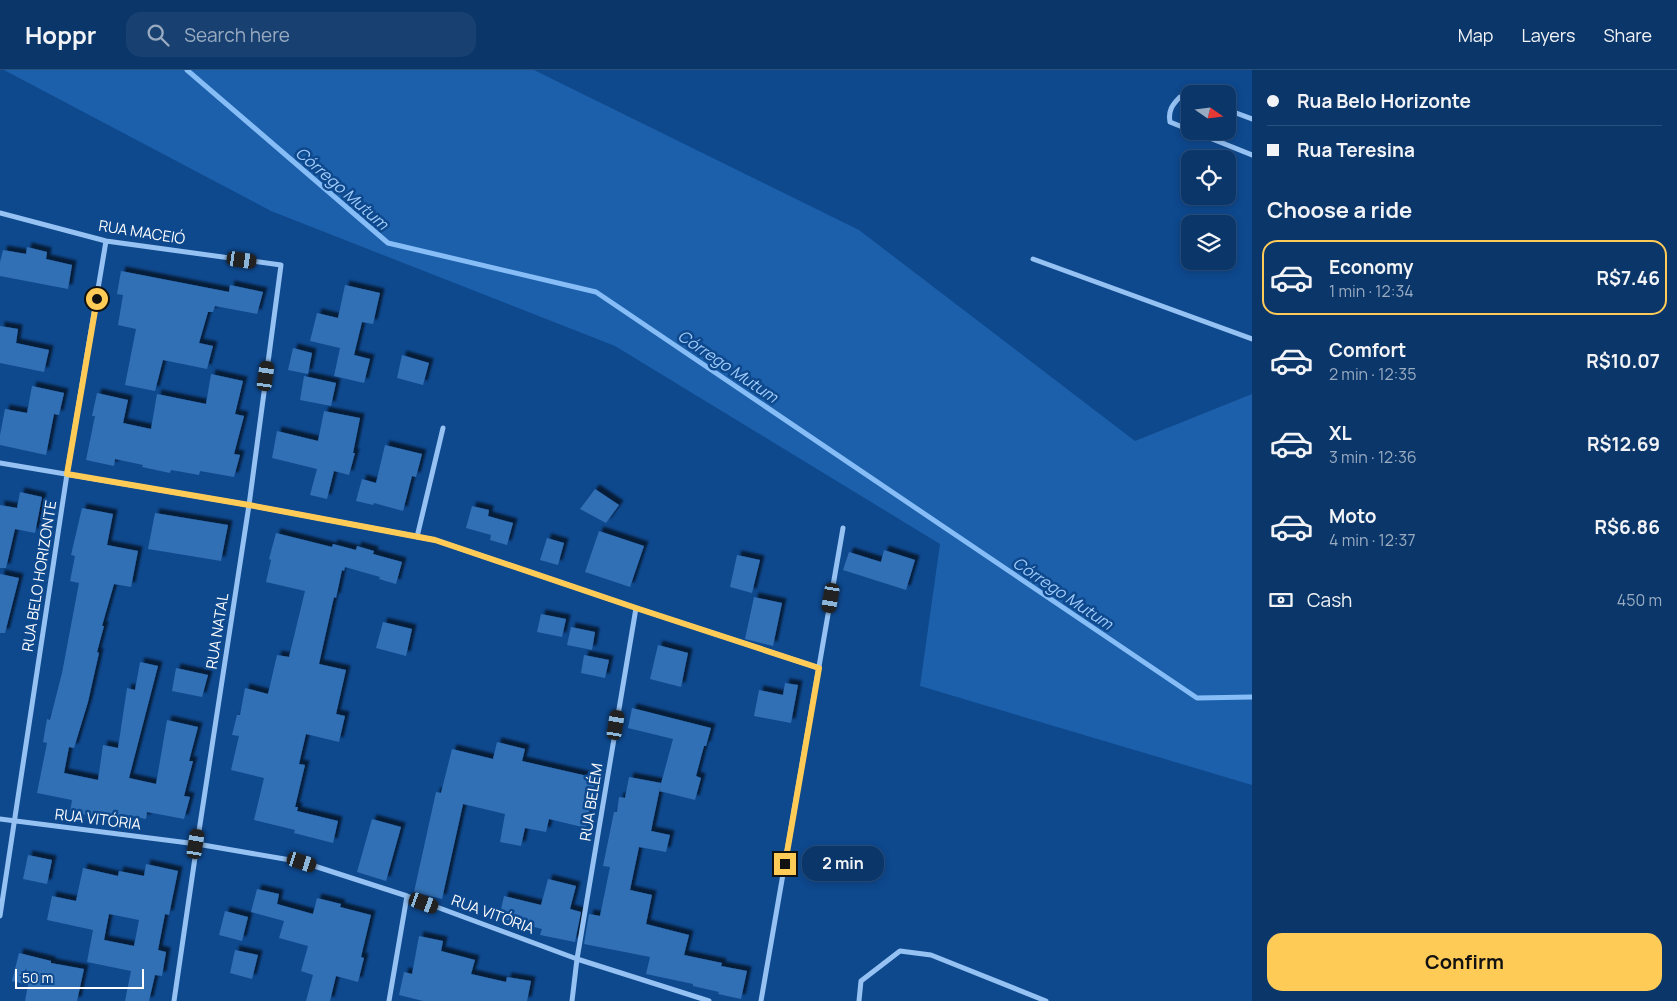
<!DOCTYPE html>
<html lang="en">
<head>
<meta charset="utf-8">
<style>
	:root { --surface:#0a366a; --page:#184172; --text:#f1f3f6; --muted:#99abc1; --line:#2a507e; --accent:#ffcb57 }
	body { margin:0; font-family:Manrope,sans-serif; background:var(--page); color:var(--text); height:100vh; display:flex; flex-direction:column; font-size:19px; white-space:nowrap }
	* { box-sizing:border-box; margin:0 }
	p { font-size:16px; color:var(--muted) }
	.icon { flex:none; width:28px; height:28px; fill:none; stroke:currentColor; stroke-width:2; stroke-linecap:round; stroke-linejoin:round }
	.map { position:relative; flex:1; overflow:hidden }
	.panel { display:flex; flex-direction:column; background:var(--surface); width:425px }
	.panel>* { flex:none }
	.guide { display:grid; align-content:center; height:110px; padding:0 15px; background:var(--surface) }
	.needle { width:32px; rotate:104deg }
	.fabs { position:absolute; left:1181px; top:15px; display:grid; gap:10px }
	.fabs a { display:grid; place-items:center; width:55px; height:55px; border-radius:10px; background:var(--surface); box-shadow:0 2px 8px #0003,0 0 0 1px var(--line); font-size:25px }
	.scale { position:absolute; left:15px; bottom:12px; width:129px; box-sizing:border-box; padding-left:5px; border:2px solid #fff; border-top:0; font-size:14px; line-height:18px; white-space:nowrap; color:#fff; -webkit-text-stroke:4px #0e488d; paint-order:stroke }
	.end { position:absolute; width:22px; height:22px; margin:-11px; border:6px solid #ffcb57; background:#111; box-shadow:0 0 0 2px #111 }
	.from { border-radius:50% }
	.bubble { position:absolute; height:35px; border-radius:15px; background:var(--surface); box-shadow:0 2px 8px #0003,0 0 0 1px var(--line); font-size:16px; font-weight:700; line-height:35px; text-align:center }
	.car { position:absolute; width:15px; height:30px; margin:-15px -8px; border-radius:6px; box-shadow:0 0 4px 1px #0007; background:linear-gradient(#222 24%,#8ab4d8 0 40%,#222 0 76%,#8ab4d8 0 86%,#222 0) }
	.guide b { display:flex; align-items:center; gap:18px; height:48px; font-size:19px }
	.guide b+b { border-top:1px solid var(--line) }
	.guide i { width:12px; height:12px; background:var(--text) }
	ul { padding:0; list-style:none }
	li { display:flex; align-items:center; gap:15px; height:75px; margin:0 10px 8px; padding:0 5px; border:2px solid transparent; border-radius:15px }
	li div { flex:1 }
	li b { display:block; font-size:19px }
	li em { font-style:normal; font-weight:700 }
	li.on { border-color:var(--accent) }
	li>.icon { width:45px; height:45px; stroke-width:1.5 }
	h2 { padding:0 15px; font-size:22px; line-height:60px }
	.pay { display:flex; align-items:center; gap:12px; height:55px; padding:0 15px; font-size:19px }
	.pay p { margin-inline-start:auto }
	.cta { display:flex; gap:10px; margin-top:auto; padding:10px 15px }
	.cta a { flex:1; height:58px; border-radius:15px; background:var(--accent); color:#111; font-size:20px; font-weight:700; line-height:58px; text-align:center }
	header { display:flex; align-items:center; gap:30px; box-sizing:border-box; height:70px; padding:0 25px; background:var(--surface); border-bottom:1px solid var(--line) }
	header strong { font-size:24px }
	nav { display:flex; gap:28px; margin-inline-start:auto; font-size:18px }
	.search { width:350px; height:45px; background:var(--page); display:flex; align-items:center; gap:12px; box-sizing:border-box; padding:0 18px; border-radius:15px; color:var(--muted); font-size:19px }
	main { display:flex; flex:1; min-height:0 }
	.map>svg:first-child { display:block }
</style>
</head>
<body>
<header>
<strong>Hoppr</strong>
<div class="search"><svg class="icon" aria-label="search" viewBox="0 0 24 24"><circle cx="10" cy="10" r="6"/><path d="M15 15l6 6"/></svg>Search here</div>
<nav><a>Map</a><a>Layers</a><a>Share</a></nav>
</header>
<main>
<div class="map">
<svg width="1252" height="931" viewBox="0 0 1252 931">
	<defs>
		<filter id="shadow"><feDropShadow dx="4.5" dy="-4.5" stdDeviation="1" flood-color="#0009"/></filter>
	</defs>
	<rect width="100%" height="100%" fill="#0e488d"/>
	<path fill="#1c60ab" d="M4 0H534L859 160 1135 371 1252 324V715L920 616 940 474 615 276 271 141Z"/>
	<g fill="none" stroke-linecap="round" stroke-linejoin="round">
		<path stroke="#86bdf7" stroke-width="5" d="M187 0 388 173 596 222 1197 628 1252 627"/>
	</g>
	<path fill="#326fb5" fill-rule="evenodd" filter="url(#shadow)" d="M27 177 47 182 46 189 72 195 68 219 0 206V192L3 180 26 184Z
		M121 201 229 222 230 215 263 222 257 244 215 236 213 242H208L199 273 213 276 207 299 163 290 155 321 125 315 136 259 118 255 123 225 117 224Z
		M345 215 380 223 373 254 362 252 354 285 370 289 364 313 334 306 340 278 310 271 317 243 338 248Z
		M0 256 18 259 16 273 49 280 44 302 0 293Z
		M293 278 312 283 308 304 288 300Z
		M402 285 429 293 423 315 397 308Z
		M211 304 243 311 235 344 244 346 234 384 240 385 234 407 200 401 199 405 171 400 170 403 142 397 143 395 115 389 114 396 86 390 95 346H92L97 323 128 330 123 353 151 359 157 324 206 334Z
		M304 306 336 313 331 336 300 330Z
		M32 316 64 323 59 345 54 344 46 385 0 375V365L5 339 27 343Z
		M324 341 360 348 353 383H355L349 405 334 401 327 429 310 425 317 399 272 388 277 361 318 371Z
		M385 375 422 384 416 407 412 406 403 441 374 433 373 435 356 431 362 409 376 413Z
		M595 419 619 435 606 453 580 439Z
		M20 422 42 427 35 463 15 459 6 498H0V435L17 438Z
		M472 436 489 440 488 446 513 453 507 475 490 470 491 465 466 458Z
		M82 438 113 444 107 475 138 481 131 517 114 514 102 556H104L97 582 99 583 88 632 74 678 69 677 64 703 98 710 103 675 118 678 127 618 135 620 140 592 158 596 129 708 156 714 167 650 198 657 189 691H193L184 726 190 727 184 749 147 742 146 749 121 744 120 746 93 741 92 746 70 742 72 730 37 723 47 673 43 672 47 649 50 650 62 603 79 513 70 511 75 486 71 485Z
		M155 443 228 455 221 491 148 479Z
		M599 461 644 476 630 517 585 502Z
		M276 463 332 477 333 474 356 480 357 476 374 481 373 484 402 492 396 514 379 509 380 507 345 497 344 501 342 500 336 528 334 527 319 594 346 600 336 644 345 646 339 672 306 664 299 694 305 695 295 737H298L297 741 338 751 333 773 294 763 295 760 254 750 264 708 231 700 239 666 232 665 237 645H240L245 618 268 624 277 585 289 587 305 521 266 512 271 490 269 489Z
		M547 468 564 473 558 495 540 490Z
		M884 480 915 490 906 520 843 500 849 482 881 492Z
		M737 485 760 490 752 523 730 517Z
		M0 504 19 508 5 563H0Z
		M754 527 782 533 773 576 745 569Z
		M541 544 566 549 562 567 537 562Z
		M383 552 412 559 406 586 376 578Z
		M571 557 595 562 592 580 567 575Z
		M658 575 688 583 681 617 650 609Z
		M584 585 609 590 605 608 581 603Z
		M176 598 208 605 202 627 172 621Z
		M785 613 798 615 791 653 754 646 759 620 783 625Z
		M632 638 711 658 706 676H704L696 706 701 708 695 730 659 721 673 669 628 658Z
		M497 672 525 679 522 691 596 708 586 758 549 749 546 762 525 758 521 776 500 772 505 744 463 734 442 829 414 822 436 722 441 723 452 679 493 689Z
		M629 707 661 713 651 761 670 765 666 782 639 777 630 820 652 825 646 854 689 865 684 885 722 893 721 896 747 901 741 929 718 924 719 922 693 916V914L646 904 650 887 584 874 589 844 600 846 610 797 603 796 614 742H617L619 727 625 728Z
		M372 749 401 757 386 811 357 802Z
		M28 785 52 790 47 814 23 809Z
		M146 794 178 801 169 845 165 844 158 880 166 882 162 906 155 905 149 931H125L131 901 87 892 93 860 47 850 52 826 76 831 83 798 118 806 119 801 144 806ZM109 844 139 850 134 876 104 870Z
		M548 809 576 816 570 839 581 842 575 872 540 865 542 859 499 848 504 826 541 835Z
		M257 819 279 824 277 834 313 844 317 828 341 834 340 837 371 845 361 887 364 888 358 912 336 906 330 931H306L313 905 301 901 308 876 279 868 284 851 251 842Z
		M225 841 248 847 242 871 219 865Z
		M419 866 443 871 441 881 475 890 471 904 506 912 507 907 531 911 527 931H423L399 925 404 902 412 904Z
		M235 880 258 885 252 909 230 903Z
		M19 883 51 891V893L84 899 77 931H25L28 915 12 911Z"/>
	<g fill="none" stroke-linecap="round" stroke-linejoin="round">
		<path stroke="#95c2f3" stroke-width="5" d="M1190 27H1180C1172 35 1168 41 1170 52L1252 85
			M1228 40 1252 49
			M0 143 106 171 281 195 249 435 197 774 174 931
			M1033 189 1252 269
			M0 393 249 435 435 470 636 538 819 598
			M417 467 443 358
			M0 749 197 774 302 792 407 826 577 889 709 931
			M0 846 67 404 106 171
			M389 931 407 826
			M572 931 577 889 636 538
			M761 931 843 458
			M859 931 861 911 900 881 931 885 1046 931"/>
	</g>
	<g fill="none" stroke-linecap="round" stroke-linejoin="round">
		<path stroke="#ffcb57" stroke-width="6" d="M97 229 67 404 249 435 435 470 636 538 819 598 785 794"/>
	</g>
	<g text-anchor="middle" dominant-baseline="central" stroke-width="5" stroke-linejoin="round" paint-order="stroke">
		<g font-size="15" fill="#fff" stroke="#0e488d">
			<text transform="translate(142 162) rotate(9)">RUA MACEIÓ</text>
			<text transform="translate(39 506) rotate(-81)">RUA BELO HORIZONTE</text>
			<text transform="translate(217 561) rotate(-81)">RUA NATAL</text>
			<text transform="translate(591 732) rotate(-81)">RUA BELÉM</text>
			<text transform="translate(98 749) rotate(7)">RUA VITÓRIA</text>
			<text transform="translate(493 844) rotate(20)">RUA VITÓRIA</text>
		</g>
		<g font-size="16" font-style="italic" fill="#a0ccfb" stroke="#0e488d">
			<text transform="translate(342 118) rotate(41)">Córrego Mutum</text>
			<text transform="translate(728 296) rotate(34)">Córrego Mutum</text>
			<text transform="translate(1063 523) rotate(34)">Córrego Mutum</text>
		</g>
	</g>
</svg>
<div class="fabs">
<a><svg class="needle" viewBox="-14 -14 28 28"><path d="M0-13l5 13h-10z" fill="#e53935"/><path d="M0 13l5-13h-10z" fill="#99abc1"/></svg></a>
<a><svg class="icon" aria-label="locate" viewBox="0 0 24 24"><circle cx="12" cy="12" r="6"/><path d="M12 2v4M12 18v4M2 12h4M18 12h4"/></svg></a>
<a><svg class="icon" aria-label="layers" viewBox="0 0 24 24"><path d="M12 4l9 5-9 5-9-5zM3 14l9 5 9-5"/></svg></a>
</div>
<div class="scale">50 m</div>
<i class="end from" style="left:97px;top:229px"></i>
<i class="end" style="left:785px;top:794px"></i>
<div class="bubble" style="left:802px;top:776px;width:82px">2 min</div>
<i class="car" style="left:242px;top:190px;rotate:98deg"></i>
<i class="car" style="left:266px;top:306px;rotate:8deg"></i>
<i class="car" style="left:831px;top:528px;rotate:190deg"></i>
<i class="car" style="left:616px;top:655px;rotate:9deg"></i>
<i class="car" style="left:196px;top:774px;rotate:9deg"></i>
<i class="car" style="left:302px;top:792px;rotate:108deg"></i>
<i class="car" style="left:424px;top:833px;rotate:110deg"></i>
</div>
<section class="panel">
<div class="guide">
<b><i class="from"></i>Rua Belo Horizonte</b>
<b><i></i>Rua Teresina</b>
</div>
<h2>Choose a ride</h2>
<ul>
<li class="on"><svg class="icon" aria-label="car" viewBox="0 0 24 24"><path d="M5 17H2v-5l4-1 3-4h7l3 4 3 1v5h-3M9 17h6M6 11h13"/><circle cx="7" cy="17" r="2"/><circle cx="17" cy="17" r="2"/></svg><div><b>Economy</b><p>1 min · 12:34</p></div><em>R$7.46</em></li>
<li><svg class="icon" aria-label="car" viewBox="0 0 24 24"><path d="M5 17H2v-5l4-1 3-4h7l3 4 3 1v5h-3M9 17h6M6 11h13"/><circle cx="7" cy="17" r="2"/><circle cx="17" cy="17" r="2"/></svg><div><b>Comfort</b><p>2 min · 12:35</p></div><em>R$10.07</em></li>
<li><svg class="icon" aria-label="car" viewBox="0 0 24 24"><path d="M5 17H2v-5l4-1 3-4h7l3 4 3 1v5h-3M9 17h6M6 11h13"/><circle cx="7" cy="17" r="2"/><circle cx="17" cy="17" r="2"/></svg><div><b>XL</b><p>3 min · 12:36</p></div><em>R$12.69</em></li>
<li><svg class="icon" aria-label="car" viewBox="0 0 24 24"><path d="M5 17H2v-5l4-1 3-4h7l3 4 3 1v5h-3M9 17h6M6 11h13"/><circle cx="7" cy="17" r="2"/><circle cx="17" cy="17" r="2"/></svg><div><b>Moto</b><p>4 min · 12:37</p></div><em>R$6.86</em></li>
</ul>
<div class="pay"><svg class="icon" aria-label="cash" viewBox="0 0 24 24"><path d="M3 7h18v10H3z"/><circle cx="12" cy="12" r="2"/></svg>Cash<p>450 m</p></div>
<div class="cta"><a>Confirm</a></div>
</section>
</main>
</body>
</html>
